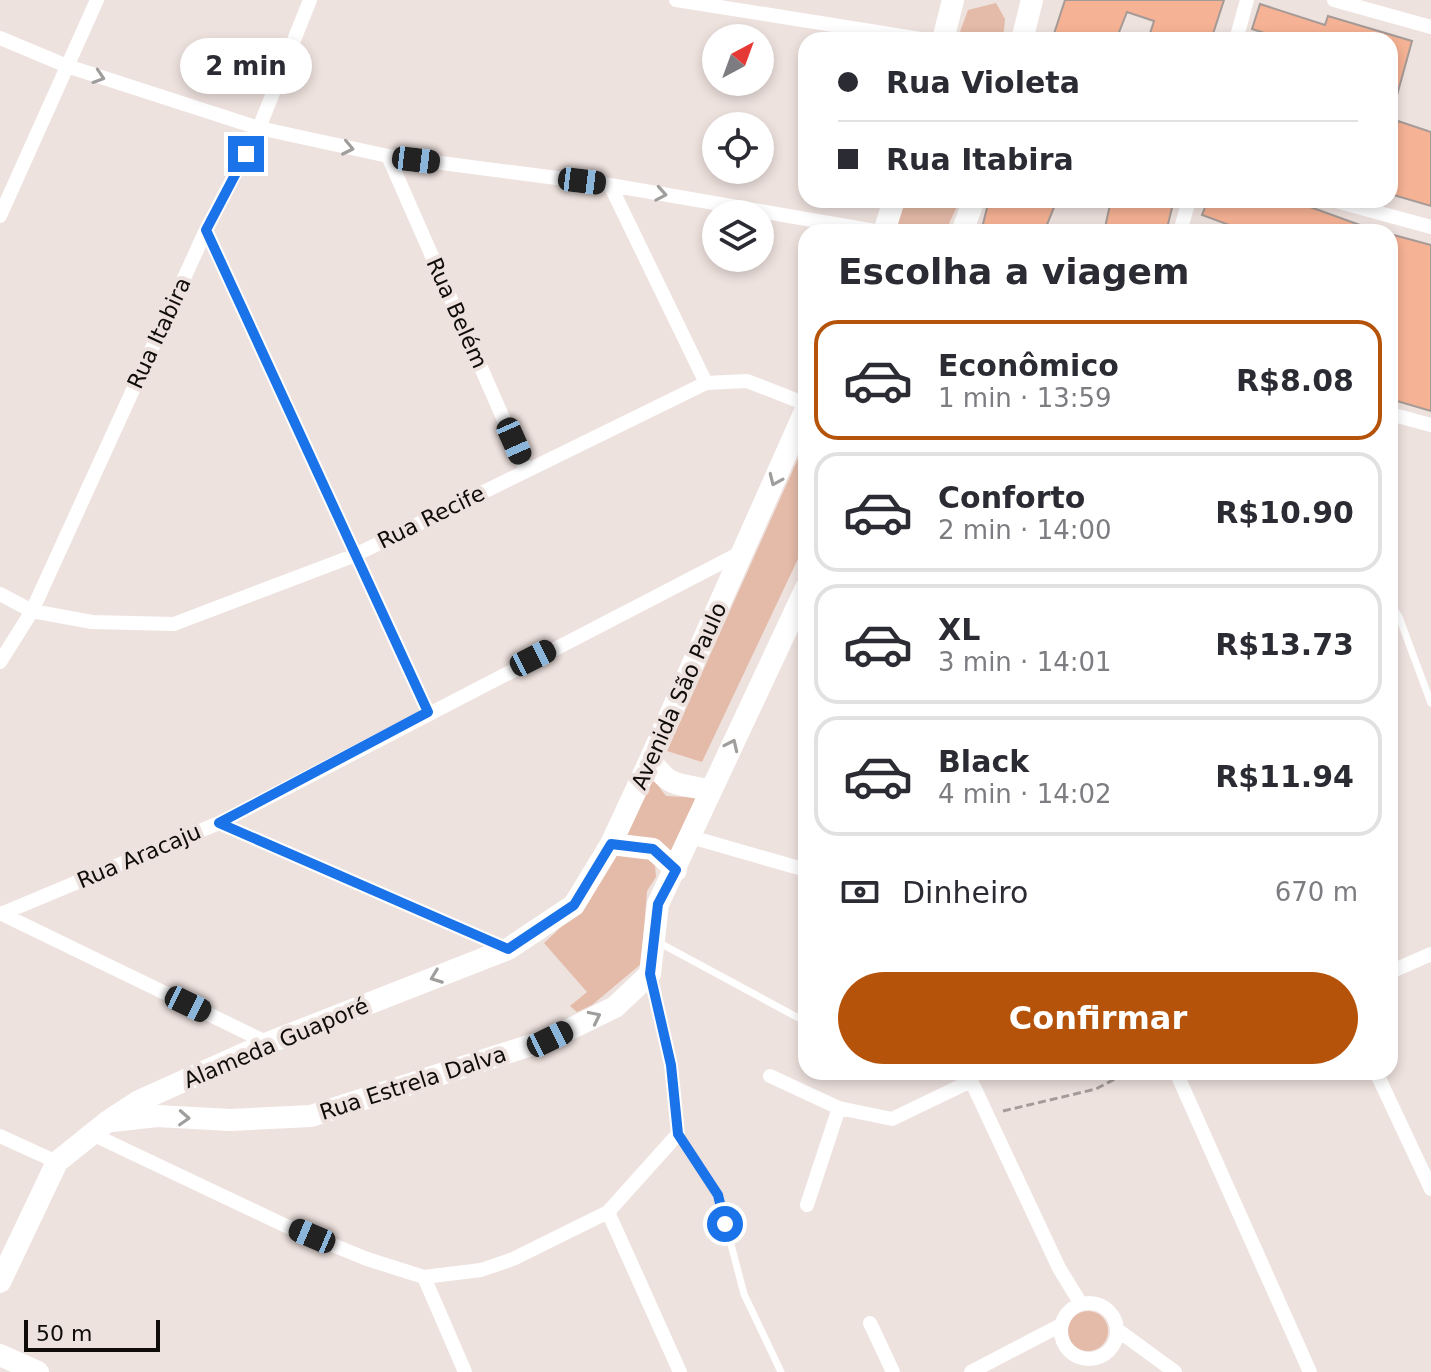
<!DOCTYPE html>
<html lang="pt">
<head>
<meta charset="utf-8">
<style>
	:root { --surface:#fff; --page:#f2f2f3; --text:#2b2b33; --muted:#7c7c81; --line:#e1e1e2; --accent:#b45309 }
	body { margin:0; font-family:"DejaVu Sans",sans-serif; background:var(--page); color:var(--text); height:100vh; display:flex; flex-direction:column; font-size:30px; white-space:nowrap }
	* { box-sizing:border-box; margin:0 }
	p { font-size:26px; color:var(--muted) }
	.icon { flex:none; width:44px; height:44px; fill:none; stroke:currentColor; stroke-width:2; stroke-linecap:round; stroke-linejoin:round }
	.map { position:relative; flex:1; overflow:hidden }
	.drawer { position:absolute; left:798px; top:224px; width:600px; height:856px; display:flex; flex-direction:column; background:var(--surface); border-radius:24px; box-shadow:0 4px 12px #0003 }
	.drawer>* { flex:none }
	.guide { position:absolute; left:798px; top:32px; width:600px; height:176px; border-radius:24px; box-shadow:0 4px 12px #0003; display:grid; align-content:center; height:176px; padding:0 40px; background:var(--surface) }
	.needle { width:52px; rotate:41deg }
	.tools { position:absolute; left:702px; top:24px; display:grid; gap:16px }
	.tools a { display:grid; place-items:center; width:72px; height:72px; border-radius:50%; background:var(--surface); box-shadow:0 4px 12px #0003; font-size:40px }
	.scale { position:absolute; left:24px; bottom:20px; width:136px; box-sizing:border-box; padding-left:8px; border:4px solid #0f0c0a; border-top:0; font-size:22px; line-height:28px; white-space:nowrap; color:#0f0c0a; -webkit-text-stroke:6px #eee2de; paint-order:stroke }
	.end { position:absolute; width:36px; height:36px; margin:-18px; border:10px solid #1a73e8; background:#fff; box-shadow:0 0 0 4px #fff }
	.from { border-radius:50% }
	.bubble { position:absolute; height:56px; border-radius:28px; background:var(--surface); box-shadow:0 4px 12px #0003; font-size:26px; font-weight:600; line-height:56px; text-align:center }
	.car { position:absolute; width:24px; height:48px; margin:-24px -12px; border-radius:10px; box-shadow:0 0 6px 2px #0007; background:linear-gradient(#222 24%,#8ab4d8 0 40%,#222 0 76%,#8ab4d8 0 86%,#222 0) }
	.guide b { display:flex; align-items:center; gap:28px; height:76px; font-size:30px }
	.guide b+b { border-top:2px solid var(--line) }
	.guide i { width:20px; height:20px; background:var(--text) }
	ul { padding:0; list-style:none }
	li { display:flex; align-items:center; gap:24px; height:120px; margin:0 16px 12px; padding:0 24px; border:4px solid var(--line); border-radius:24px }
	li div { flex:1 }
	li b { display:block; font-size:30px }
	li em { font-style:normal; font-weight:600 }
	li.selected { border-color:var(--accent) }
	li>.icon { width:72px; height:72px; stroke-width:1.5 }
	h2 { padding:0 40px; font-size:36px; line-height:96px }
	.pay { display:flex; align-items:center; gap:20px; height:88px; padding:0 40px; font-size:30px }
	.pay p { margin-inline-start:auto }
	.cta { display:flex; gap:16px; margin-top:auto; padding:16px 40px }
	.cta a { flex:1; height:92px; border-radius:48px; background:var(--accent); color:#fff; font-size:32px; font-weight:600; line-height:92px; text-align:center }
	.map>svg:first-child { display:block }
</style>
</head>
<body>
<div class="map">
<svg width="1431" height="1372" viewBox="0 0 1431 1372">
	<rect width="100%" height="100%" fill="#eee2de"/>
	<path fill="#e4baa8" d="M996 3 1005 19 1003 40H957L968 10Z
		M903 200H960L945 232H892Z
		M806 441V542L702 762 667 751Z
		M649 774 666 796 700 798 674 852 622 835Z
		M641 853 655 865 656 877 647 891 641 964 592 1005 577 1012 570 1006 587 992 544 943C574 917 592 889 611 855Z
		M1068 1331a20 20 0 1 1 40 0a20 20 0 1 1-40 0Z"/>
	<path fill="#f6b294" stroke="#a59a96" stroke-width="2" d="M1065 0H1224L1211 40H1148L1154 21 1127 12 1116 40H1052Z
		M1260 4 1325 25 1328 16 1412 41 1394 106 1390 105V40H1287L1252 29Z
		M1398 121 1431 132V206L1390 194V148Z
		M989 200H1057L1044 232H981Z
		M1111 200H1174L1166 232H1104Z
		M1208 200H1291L1368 228 1367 232H1248L1202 215Z
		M1390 234 1431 245V411L1390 399Z"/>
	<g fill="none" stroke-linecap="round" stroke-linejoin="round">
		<path stroke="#a59c99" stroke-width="3" stroke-dasharray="8 4" stroke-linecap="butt" d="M1003 1111 1096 1089 1128 1072"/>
		<path stroke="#fff" stroke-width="7" d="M1390 603 1399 617 1431 703
			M656 941 806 1022
			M678 1134 718 1195 744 1294 781 1372"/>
		<path stroke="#fff" stroke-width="14" d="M676 0 927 40
			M1334 0 1431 27
			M0 38 67 66 259 128 388 156 610 185 881 232
			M1236 40 1247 0
			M388 156 526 470
			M610 185 706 383
			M1332 200 1431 227
			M0 216 97 0
			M206 230 428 712
			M1180 232 1189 200
			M1390 414 1431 425
			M0 594 32 611 92 622 174 624 353 556 706 383 747 381 806 404
			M0 662 32 611 206 230 259 128 310 0
			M219 823 508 949
			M691 837 806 870
			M0 913 268 1043
			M1 914 219 823 744 551
			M1390 972 1431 954
			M967 1072 1059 1268 1081 1304
			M1176 1072 1310 1372
			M1376 1072 1431 1189
			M770 1076 839 1108 892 1119 971 1081
			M92 1134 284 1225 367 1259 424 1277 481 1270 513 1259 608 1212 678 1134 671 1065 650 974
			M0 1136 57 1162
			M807 1205 839 1108
			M608 1212 680 1372
			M424 1277 465 1372
			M1061 1331a28 28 0 1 1 56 0a28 28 0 1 1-56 0Z
			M870 1323 893 1372
			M1119 1331 1175 1372
			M971 1372 1061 1325"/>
		<path stroke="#fff" stroke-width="22" d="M943 40 953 0
			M1022 40 1032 0
			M884 232 894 200
			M962 232 974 200
			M650 760C674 792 678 781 710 791
			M611 844 653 849 676 870
			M112 1121 157 1116 230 1120 311 1116 550 1039 615 1007 650 974 658 904 806 588
			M0 1282 57 1162 107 1122 139 1101 268 1043 508 949 574 905 611 844 650 760 806 409
			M0 1355 38 1372"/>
	</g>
	<defs><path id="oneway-chevron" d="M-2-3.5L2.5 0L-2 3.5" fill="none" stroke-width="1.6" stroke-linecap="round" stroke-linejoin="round" transform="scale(2)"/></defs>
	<g stroke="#9f9e9d">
		<use href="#oneway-chevron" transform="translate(99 77) rotate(18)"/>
		<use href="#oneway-chevron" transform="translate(348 148) rotate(12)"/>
		<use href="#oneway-chevron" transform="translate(661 194) rotate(10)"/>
		<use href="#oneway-chevron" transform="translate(775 480) rotate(114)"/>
		<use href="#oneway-chevron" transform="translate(732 745) rotate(-65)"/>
		<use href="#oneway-chevron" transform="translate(436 977) rotate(159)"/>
		<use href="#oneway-chevron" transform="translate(595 1017) rotate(-26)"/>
		<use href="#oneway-chevron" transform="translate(184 1118) rotate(3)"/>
	</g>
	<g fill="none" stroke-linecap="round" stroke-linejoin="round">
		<path stroke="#1a73e8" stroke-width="10" d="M246 154 206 230 428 712 219 823 508 949 574 905 611 844 653 849 676 870 658 904 650 974 671 1065 678 1134 718 1195 725 1224"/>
	</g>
	<g text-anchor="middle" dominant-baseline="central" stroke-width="8" stroke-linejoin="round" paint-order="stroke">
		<g font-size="22" fill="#0f0c0a" stroke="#eee2de">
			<text transform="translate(457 313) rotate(66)">Rua Belém</text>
			<text transform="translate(159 333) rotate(-65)">Rua Itabira</text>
			<text transform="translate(431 517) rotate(-26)">Rua Recife</text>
			<text transform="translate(679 696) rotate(-66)">Avenida São Paulo</text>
			<text transform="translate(139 856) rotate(-23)">Rua Aracaju</text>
			<text transform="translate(276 1043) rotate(-23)">Alameda Guaporé</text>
			<text transform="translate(413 1083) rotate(-18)">Rua Estrela Dalva</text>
		</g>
	</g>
</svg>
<div class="tools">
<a><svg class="needle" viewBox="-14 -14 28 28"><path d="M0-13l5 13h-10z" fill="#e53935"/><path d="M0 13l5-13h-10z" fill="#7c7c81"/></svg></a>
<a><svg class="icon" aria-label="locate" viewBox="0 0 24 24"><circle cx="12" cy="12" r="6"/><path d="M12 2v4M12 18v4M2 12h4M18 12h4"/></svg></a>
<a><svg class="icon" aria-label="layers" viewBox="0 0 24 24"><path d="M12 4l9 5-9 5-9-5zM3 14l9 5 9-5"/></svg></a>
</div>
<div class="scale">50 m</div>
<i class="end from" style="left:725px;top:1224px"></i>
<i class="end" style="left:246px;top:154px"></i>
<div class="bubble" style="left:180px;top:38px;width:132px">2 min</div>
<i class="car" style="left:416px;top:160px;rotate:97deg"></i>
<i class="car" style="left:582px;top:181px;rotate:97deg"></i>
<i class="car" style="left:514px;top:441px;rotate:156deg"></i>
<i class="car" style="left:533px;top:658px;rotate:63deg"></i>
<i class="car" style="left:188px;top:1004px;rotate:116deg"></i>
<i class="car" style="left:550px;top:1039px;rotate:64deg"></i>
<i class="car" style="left:312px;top:1236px;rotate:293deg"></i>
<div class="guide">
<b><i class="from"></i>Rua Violeta</b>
<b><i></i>Rua Itabira</b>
</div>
<section class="drawer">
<h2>Escolha a viagem</h2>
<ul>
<li class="selected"><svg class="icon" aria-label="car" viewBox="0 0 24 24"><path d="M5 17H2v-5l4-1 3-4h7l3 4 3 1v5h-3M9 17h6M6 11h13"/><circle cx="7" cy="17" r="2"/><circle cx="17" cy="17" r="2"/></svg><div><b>Econômico</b><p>1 min · 13:59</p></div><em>R$8.08</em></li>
<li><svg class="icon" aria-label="car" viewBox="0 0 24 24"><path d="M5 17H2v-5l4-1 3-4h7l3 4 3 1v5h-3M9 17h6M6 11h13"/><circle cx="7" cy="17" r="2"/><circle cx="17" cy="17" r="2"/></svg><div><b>Conforto</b><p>2 min · 14:00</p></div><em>R$10.90</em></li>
<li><svg class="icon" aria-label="car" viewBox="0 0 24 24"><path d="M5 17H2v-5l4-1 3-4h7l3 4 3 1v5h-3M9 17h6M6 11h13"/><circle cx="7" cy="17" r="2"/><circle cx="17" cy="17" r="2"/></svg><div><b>XL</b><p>3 min · 14:01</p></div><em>R$13.73</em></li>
<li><svg class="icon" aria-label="car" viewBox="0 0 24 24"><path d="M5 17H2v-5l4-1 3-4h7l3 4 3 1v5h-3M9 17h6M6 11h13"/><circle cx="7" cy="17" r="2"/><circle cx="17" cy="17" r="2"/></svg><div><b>Black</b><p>4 min · 14:02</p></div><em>R$11.94</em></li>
</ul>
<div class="pay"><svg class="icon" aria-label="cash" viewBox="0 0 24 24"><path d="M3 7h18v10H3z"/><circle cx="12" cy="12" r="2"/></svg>Dinheiro<p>670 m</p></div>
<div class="cta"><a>Confirmar</a></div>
</section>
</div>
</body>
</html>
